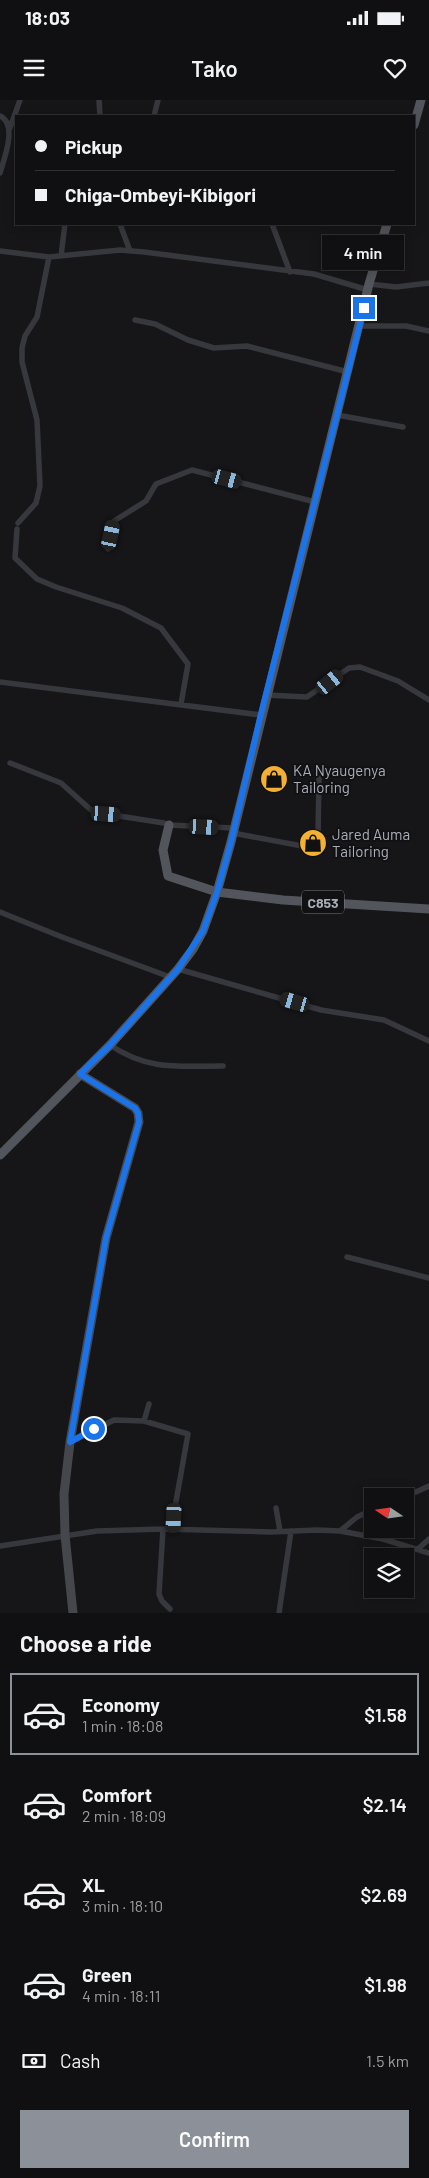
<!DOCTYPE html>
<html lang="en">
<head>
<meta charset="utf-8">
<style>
	:root { --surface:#101012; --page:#19191b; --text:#f1f3f6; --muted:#9c9d9f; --line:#303032; --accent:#8c9099 }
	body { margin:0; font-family:Barlow,sans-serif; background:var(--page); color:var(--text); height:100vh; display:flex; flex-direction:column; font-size:19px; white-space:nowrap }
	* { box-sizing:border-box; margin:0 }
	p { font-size:16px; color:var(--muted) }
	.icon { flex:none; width:28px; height:28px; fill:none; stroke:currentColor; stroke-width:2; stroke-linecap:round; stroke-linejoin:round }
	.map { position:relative; height:1513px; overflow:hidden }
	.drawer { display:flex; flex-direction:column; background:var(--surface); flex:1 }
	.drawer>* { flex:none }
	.hud { position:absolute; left:15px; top:15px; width:400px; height:110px; border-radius:0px; box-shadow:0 2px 12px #0003,0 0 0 1px var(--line); display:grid; align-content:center; height:110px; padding:0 20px; background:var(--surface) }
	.needle { width:32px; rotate:283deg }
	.fabs { position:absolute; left:364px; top:1388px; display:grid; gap:10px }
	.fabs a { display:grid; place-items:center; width:50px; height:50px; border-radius:0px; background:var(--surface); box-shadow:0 2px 12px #0003,0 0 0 1px var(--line); font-size:25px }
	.end { position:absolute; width:22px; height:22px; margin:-11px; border:6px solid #1a73e8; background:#fff; box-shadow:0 0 0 2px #fff }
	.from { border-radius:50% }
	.bubble { position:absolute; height:35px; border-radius:0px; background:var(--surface); box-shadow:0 2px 12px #0003,0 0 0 1px var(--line); font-size:16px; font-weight:600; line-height:35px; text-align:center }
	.car { position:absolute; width:15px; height:30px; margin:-15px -8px; border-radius:6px; box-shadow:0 0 4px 1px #0007; background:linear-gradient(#222 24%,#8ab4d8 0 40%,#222 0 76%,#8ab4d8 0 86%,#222 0) }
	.hud b { display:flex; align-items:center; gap:18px; height:48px; font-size:19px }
	.hud b+b { border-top:1px solid var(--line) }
	.hud i { width:12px; height:12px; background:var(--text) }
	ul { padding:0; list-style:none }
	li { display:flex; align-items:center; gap:15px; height:82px; margin:0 10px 8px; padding:0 10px; border:2px solid transparent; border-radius:0px }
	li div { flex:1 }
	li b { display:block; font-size:19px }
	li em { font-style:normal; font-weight:600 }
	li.current { border-color:var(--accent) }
	li>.icon { width:45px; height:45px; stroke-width:1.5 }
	h2 { padding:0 20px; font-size:22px; line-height:60px }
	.pay { display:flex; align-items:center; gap:12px; height:55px; padding:0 20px; font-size:19px }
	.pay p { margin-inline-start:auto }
	.action { display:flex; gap:10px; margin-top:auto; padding:10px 20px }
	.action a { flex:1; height:58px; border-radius:0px; background:var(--accent); color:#fff; font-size:20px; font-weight:600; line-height:58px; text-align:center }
	.status { display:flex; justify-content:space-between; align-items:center; height:35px; padding:0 25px; background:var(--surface); direction:ltr }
	.status svg { height:14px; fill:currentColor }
	header { display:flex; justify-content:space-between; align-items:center; height:65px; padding:0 20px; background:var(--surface); font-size:22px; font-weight:600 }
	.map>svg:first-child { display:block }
</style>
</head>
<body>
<div class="status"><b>18:03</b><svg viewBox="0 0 49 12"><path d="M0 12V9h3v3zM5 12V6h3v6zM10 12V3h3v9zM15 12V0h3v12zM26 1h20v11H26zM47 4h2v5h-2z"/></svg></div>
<header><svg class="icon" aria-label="menu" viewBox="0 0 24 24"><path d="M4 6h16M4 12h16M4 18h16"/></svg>Tako<svg class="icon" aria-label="heart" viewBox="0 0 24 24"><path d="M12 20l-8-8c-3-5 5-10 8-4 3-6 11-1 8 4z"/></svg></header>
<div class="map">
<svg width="429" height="1513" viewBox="0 0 429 1513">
	<rect width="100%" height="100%" fill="#161618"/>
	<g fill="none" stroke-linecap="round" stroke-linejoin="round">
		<path stroke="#37383d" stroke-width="5.5" d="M99 0 100 16
			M0 16C18 24 4 59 0 73
			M154 16 158 0
			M10 28 20 0
			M120 124 130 151
			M272 124 290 172
			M0 151 49 157 120 150 144 152 314 174 368 190
			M61 156 65 124
			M369 184 396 187 429 183
			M135 220 155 224 188 240 214 248 247 246 348 272
			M360 226H406L429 231
			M337 315 403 327
			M18 423 36 403 40 386 37 320 22 262V248L25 236 37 217 49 157
			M17 429 15 458 37 479 56 487 122 508 161 528 188 564 181 604
			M108 449 114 421 146 401 156 384 192 370 315 402
			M0 582 261 615
			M266 595 307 597 349 568 360 567 398 581 429 600
			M10 663 61 683 91 710 106 714 164 723 169 725 233 728 238 734 313 748 318 736 319 678
			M0 812 62 837 170 877
			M178 869 321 910 384 920 429 941
			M110 945C148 971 180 966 223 966
			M347 1157 429 1178
			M144 1321 188 1334 175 1407 174 1429
			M70 1342 114 1320 144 1321 149 1304
			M405 1397 429 1386
			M276 1408 280 1431
			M163 1429 159 1494 162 1501 170 1509
			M340 1431 357 1417 372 1410
			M0 1446 97 1431 163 1429 271 1432 317 1430 340 1431 383 1439 429 1453
			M418 1449 429 1439
			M279 1513 291 1431"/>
		<path stroke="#45474d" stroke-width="9" d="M73 1513 65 1435 64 1394 70 1342 106 1138 139 1022 138 1013 135 1008 80 974"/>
		<path stroke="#53555c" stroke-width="9" d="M414 25 421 0
			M169 725 163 750 168 776 217 792 283 800 429 809
			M0 1055 110 945 178 869 193 849 203 831 217 792 231 742 369 184 387 124"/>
	</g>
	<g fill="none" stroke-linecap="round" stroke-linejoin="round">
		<path stroke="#1a73e8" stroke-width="6" d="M94 1329 70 1342 106 1138 139 1022 138 1013 135 1008 80 974 110 945 178 869 203 831 217 792 231 742 261 614 364 208"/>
	</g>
	<defs>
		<g id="shop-disc" transform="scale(1.4375)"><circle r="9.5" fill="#f2b134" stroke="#111113"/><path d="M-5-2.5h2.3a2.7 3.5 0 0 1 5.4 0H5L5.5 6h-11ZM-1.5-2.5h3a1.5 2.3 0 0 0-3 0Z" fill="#111"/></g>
	</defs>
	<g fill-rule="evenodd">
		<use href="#shop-disc" x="274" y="679"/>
		<use href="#shop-disc" x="313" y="743"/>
	</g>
	<g text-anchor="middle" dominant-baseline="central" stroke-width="4" stroke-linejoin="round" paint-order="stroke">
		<rect fill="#111113" stroke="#7b7e86" stroke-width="1" x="302" y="790.5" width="42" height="23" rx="4"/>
		<g font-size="14" font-weight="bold" fill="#a8adb8">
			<text x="323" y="802">C853</text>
		</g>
		<g font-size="15" fill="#a8adb8" stroke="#111113" text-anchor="start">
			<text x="293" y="670">KA Nyaugenya<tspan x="293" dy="17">Tailoring</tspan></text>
			<text x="332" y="734">Jared Auma<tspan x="332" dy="17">Tailoring</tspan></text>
		</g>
	</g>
</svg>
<div class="fabs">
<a><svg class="needle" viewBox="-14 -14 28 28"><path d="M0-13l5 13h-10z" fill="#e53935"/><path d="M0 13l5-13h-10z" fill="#9c9d9f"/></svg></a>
<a><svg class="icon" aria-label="layers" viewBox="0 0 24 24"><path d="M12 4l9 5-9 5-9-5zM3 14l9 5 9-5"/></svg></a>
</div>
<i class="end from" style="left:94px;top:1329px"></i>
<i class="end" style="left:364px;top:208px"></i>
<div class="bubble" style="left:322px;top:135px;width:82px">4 min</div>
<i class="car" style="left:227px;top:379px;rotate:105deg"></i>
<i class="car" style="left:111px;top:435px;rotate:12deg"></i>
<i class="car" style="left:330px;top:582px;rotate:51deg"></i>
<i class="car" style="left:106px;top:714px;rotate:95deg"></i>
<i class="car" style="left:204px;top:727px;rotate:93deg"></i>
<i class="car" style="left:295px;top:902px;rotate:286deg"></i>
<i class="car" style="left:174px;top:1418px;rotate:183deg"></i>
<div class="hud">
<b><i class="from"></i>Pickup</b>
<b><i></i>Chiga-Ombeyi-Kibigori</b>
</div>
</div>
<section class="drawer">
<h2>Choose a ride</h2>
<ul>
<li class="current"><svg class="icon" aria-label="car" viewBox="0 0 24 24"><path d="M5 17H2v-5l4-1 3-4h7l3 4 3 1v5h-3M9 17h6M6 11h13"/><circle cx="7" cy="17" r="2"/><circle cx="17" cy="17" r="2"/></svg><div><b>Economy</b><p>1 min · 18:08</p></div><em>$1.58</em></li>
<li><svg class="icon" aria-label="car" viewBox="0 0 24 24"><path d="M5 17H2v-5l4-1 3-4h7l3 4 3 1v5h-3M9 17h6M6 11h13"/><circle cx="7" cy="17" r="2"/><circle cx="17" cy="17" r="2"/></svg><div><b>Comfort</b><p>2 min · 18:09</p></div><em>$2.14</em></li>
<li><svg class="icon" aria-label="car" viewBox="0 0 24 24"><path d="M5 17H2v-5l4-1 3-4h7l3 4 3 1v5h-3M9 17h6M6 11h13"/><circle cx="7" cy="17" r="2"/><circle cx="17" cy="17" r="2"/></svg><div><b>XL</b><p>3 min · 18:10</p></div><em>$2.69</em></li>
<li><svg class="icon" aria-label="car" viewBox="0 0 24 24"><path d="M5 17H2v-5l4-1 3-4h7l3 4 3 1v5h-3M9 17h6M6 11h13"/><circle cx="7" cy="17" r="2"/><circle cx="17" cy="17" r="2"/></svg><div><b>Green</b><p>4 min · 18:11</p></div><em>$1.98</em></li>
</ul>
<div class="pay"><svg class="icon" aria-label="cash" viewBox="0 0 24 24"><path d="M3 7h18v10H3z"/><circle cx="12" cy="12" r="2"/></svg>Cash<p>1.5 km</p></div>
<div class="action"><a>Confirm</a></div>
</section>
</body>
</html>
